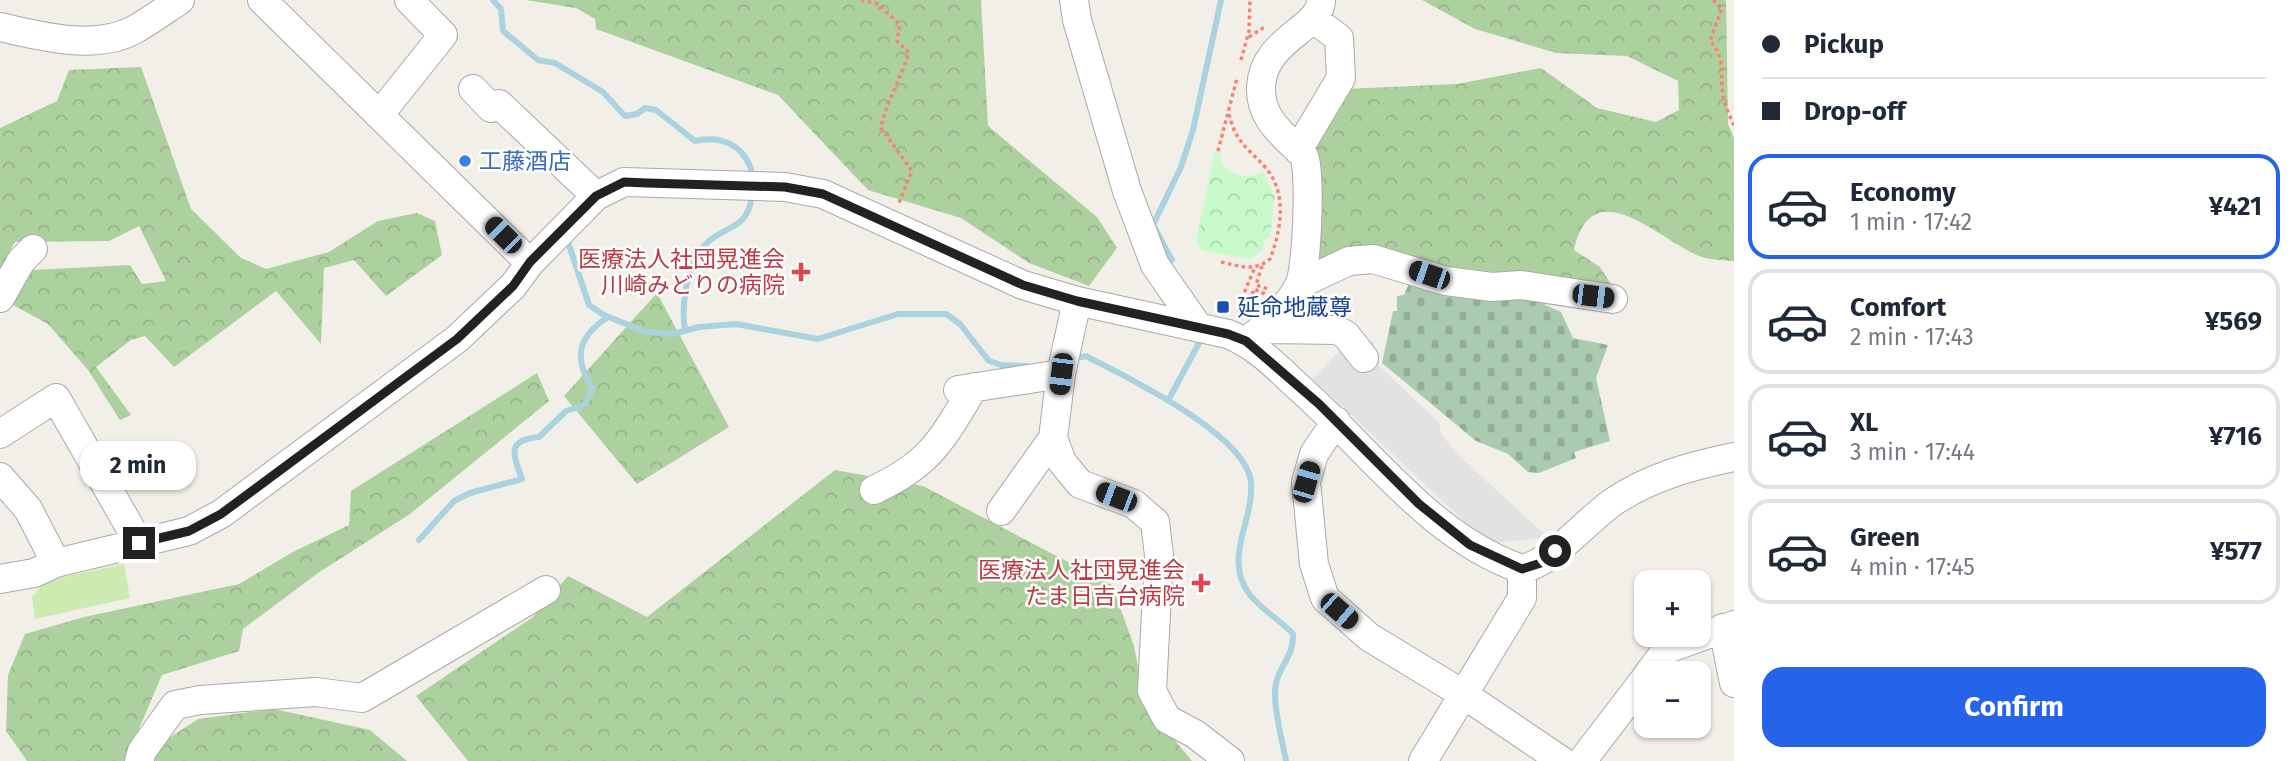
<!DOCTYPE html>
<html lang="en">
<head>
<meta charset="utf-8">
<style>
	:root { --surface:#fff; --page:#f2f2f3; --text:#1f2937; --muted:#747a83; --line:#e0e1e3; --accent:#2563eb }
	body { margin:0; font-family:"Fira Sans","Noto Sans JP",sans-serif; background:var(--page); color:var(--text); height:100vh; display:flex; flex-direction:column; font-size:26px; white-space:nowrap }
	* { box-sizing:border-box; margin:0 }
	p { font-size:23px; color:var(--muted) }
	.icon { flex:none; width:38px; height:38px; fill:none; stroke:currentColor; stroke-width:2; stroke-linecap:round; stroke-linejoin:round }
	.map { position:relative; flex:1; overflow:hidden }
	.panel { display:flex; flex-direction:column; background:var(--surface); width:560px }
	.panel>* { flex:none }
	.top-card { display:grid; align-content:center; height:154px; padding:0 28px; background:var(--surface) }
	.buttons { position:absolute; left:1634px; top:570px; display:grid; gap:14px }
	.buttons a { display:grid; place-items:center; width:77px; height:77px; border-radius:14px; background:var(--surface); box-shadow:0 2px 5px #0004; font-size:35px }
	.end { position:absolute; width:32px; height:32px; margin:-16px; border:9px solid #222; background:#fff; box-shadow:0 0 0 4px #fff }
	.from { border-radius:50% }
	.bubble { position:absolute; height:49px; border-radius:21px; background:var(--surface); box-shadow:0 2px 5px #0004; font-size:23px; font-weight:700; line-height:49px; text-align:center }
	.car { position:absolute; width:21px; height:42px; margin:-21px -10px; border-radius:9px; box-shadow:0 0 5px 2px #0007; background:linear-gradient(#222 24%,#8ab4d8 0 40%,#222 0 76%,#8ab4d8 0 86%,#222 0) }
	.top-card b { display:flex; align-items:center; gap:24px; height:66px; font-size:26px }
	.top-card b+b { border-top:2px solid var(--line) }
	.top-card i { width:18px; height:18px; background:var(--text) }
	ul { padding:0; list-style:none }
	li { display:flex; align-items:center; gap:21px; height:105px; margin:0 14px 10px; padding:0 14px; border:4px solid var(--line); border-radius:21px }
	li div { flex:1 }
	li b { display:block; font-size:26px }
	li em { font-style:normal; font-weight:700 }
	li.current { border-color:var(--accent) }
	li>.icon { width:63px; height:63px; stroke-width:1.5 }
	.cta { display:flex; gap:14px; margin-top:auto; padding:14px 28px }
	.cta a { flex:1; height:80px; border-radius:21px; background:var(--accent); color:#fff; font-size:28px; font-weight:700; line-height:80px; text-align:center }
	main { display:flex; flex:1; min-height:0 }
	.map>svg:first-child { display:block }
</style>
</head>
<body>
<main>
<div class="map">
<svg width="1734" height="761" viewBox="0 0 1734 761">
	<defs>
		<pattern id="forest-crowns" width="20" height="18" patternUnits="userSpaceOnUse" patternTransform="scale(1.75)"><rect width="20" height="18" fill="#add19e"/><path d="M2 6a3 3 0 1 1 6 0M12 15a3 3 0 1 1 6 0" fill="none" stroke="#95b388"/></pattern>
		<pattern id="cemetery-stones" width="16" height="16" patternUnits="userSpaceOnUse" patternTransform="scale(1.75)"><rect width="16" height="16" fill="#aacbaf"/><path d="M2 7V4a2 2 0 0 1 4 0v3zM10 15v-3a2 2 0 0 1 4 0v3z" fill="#92ae96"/></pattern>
		<pattern id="park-crowns" width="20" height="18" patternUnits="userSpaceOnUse" patternTransform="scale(1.75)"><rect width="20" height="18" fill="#c8facc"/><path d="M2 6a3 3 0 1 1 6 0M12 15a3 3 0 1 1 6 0" fill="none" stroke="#acd6af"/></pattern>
	</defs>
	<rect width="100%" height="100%" fill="#f2efe9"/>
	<path fill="#cdebb0" d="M124 564 130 598 35 619 32 597 45 581Z"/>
	<path fill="url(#forest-crowns)" d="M526 0H981L988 126 1097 217 1117 248 1089 286 1029 263 961 218 868 190 778 95 596 29 595 19 576 8Z
		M1422 0H1726L1728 124 1734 138V261C1724 260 1711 260 1702 257 1661 243 1593 167 1574 250L1600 267 1612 286 1449 273 1367 247 1338 250 1311 265 1310 147 1345 89 1457 84 1541 68 1597 108 1656 122 1679 110 1678 81 1627 56 1556 53 1475 29Z
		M141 67 191 209 241 258 266 269 329 252 378 221 417 213 435 221 442 255 386 296 354 260 324 268 321 344 276 291 174 367 145 336 131 340 96 367 131 415 120 420 88 370 48 324 0 298 21 289 33 270 130 265 142 284 166 281 139 226 109 241 15 242 0 269V128L57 101 69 70Z
		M657 293 729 427 637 484 564 396Z
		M537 373 549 401 410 514 318 573 243 629 239 651 162 675 125 761H27L6 731 8 675 25 634 84 617 239 584 293 552 349 525 351 491Z
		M835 470 923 486 1112 585 1134 646 1146 706 1192 761H468L416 696 533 617 568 576 647 617Z
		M274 709 370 730 407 761H151L154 748 198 719Z"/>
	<path fill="url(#cemetery-stones)" d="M1412 277 1546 297 1545 305 1561 312 1573 338 1608 345 1596 378 1610 441 1574 452 1576 458 1539 473 1528 472 1508 454 1476 441 1382 363 1393 311H1397V296L1404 295Z"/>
	<path fill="url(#park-crowns)" d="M1215 151 1221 152 1220 160C1230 176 1246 180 1263 172L1275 195 1270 238H1266L1263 249 1252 259 1208 252 1201 250 1196 240Z"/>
	<path fill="#e2e2e2" d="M1332 337 1374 342 1371 358 1439 423 1441 434 1458 455 1543 533 1539 538 1497 543 1468 525 1313 379 1342 348Z"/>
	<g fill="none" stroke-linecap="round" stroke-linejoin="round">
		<path stroke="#aad3df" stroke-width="6" d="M493 0 501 9 503 31 538 60 555 63 603 92 625 116 637 114 645 108 656 110 695 141C720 135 742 144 751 169
			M568 242 589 305 604 315 646 332 673 334 699 327 736 324 818 339 898 314H946L960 324 989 361 1001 365 1026 366
			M1172 260 1153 225 1181 167 1193 130 1221 0
			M685 331C681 305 686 267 704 246 723 224 746 233 752 197
			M1071 359 1086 356C1126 377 1246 434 1251 482 1254 523 1222 558 1250 595 1261 609 1280 620 1293 634 1294 659 1277 666 1275 690 1274 712 1282 739 1286 761
			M1169 399 1199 343
			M419 540 454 501 470 493 522 479C513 454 506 440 539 437L566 411 584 405 593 389C573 359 577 337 608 317"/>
		<g stroke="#a9a9a9" stroke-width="30">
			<path id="minor" d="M262 0 530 263
				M1074 0 1077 20 1127 191 1155 265 1199 328
				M0 27C41 36 94 51 134 30 150 21 165 10 180 0
				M473 89 491 108 499 104 596 196
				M380 114 443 35 409 0
				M1298 150 1341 78 1339 38 1313 19
				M1300 284 1349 261 1373 259 1446 281 1492 287 1521 285 1613 299
				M0 298 21 261 33 249
				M1077 301 1061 374 1053 438 1062 462 1080 484 1134 504 1155 522 1159 555 1152 691 1167 719 1195 734 1230 761
				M1265 329 1337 330 1346 335 1364 358
				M1246 341C1263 330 1292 303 1300 283 1307 265 1311 174 1304 156 1302 152 1296 148 1293 145 1275 128 1260 113 1261 87 1263 39 1321 29 1321 0
				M958 390 1061 374
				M1336 421 1314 454 1306 482 1314 564 1325 598 1369 637 1463 694 1562 761
				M0 434 56 398 139 543
				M0 477 28 509 56 563
				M874 490C932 463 942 439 974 387
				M1001 511 1053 438
				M0 579 34 573 56 563 189 531 221 514 457 339 513 286 530 263 596 196 624 182 785 187 823 194 1023 285 1077 301 1228 334C1255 345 1275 365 1296 385 1368 448 1430 538 1522 569 1553 562 1586 521 1613 502 1650 477 1691 466 1734 457
				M1723 628 1734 683
				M1648 674 1667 649 1734 625
				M139 761 142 751 175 705 200 700 316 692 362 698 546 590
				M1423 761 1522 598V569
				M1582 761 1647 676"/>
		</g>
		<path stroke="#fa8072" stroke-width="3.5" stroke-dasharray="3.5 3.5" stroke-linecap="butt" d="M861 0 878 4 900 25 897 41 909 53C901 78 885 105 881 128L912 171 898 205
			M1713 0 1722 8 1710 41C1728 60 1718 77 1724 100 1726 109 1731 118 1734 126
			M1249 37 1266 26
			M1241 60 1249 31 1250 0
			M1218 151 1237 78
			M1221 262C1240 266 1254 272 1270 259 1281 230 1288 193 1265 167 1245 145 1235 142 1228 110
			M1262 266 1256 285 1268 289
			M1249 301 1242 298 1255 267
			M1250 301 1254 289 1265 294"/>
		<use href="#minor" stroke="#fff" stroke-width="28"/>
	</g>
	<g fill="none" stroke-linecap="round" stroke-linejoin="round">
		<path stroke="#222" stroke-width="9" d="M139 543 189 531 221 514 457 339 513 286 530 262 596 196 624 182 647 183 785 187 823 194 1023 285 1077 301 1228 334 1246 341 1319 404 1419 504 1470 545 1522 569 1544 562 1555 551"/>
	</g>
	<circle fill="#3f7fe0" stroke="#fff" stroke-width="2.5" cx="465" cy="161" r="7"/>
	<g fill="#e0444e" stroke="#fff" stroke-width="2.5">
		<path d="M797.5 261.5h7v7h7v7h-7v7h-7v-7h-7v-7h7z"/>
		<path d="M1197.5 572.5h7v7h7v7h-7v7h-7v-7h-7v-7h7z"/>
	</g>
	<rect fill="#1a4fb4" stroke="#fff" stroke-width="2.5" x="1216" y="300" width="14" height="14" rx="3.5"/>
	<g text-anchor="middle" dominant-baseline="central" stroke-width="5" stroke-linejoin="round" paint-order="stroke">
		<g font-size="23" fill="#366cbe" stroke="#fff" text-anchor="start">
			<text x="479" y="161">工藤酒店</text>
		</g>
		<g font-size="23" fill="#be3a42" stroke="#fff" text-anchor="end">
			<text x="785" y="259">医療法人社団晃進会<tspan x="785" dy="26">川崎みどりの病院</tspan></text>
			<text x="1185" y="570">医療法人社団晃進会<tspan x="1185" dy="26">たま日吉台病院</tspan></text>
		</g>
		<g font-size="23" fill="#164399" stroke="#fff" text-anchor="start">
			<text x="1237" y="307">延命地蔵尊</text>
		</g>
	</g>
</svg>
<div class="buttons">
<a>+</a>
<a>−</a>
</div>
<i class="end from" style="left:1555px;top:551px"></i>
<i class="end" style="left:139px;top:543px"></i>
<div class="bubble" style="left:80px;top:441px;width:116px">2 min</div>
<i class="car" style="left:503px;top:235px;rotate:315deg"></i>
<i class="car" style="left:1429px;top:275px;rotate:289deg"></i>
<i class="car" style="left:1593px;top:296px;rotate:97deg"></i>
<i class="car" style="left:1061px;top:374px;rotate:187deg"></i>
<i class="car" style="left:1306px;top:482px;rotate:16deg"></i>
<i class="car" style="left:1116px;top:497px;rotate:291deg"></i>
<i class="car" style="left:1339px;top:611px;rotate:131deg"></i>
</div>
<section class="panel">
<div class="top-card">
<b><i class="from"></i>Pickup</b>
<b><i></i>Drop-off</b>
</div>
<ul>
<li class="current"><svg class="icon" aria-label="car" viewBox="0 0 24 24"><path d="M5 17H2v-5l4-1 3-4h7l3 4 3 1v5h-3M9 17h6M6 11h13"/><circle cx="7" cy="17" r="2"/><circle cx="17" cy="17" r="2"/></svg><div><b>Economy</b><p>1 min · 17:42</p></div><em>¥421</em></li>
<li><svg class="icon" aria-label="car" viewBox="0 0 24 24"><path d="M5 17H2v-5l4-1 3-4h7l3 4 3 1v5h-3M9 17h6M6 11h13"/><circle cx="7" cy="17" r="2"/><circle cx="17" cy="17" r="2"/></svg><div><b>Comfort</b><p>2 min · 17:43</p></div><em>¥569</em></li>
<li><svg class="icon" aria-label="car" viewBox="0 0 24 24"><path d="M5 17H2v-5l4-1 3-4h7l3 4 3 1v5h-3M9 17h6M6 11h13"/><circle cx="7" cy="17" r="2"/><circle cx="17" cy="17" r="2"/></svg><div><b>XL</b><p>3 min · 17:44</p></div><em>¥716</em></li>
<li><svg class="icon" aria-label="car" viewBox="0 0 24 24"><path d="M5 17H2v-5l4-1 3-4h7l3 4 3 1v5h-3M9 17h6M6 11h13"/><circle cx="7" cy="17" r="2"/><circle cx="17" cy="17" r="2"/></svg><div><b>Green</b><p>4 min · 17:45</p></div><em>¥577</em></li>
</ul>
<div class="cta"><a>Confirm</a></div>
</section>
</main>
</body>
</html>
